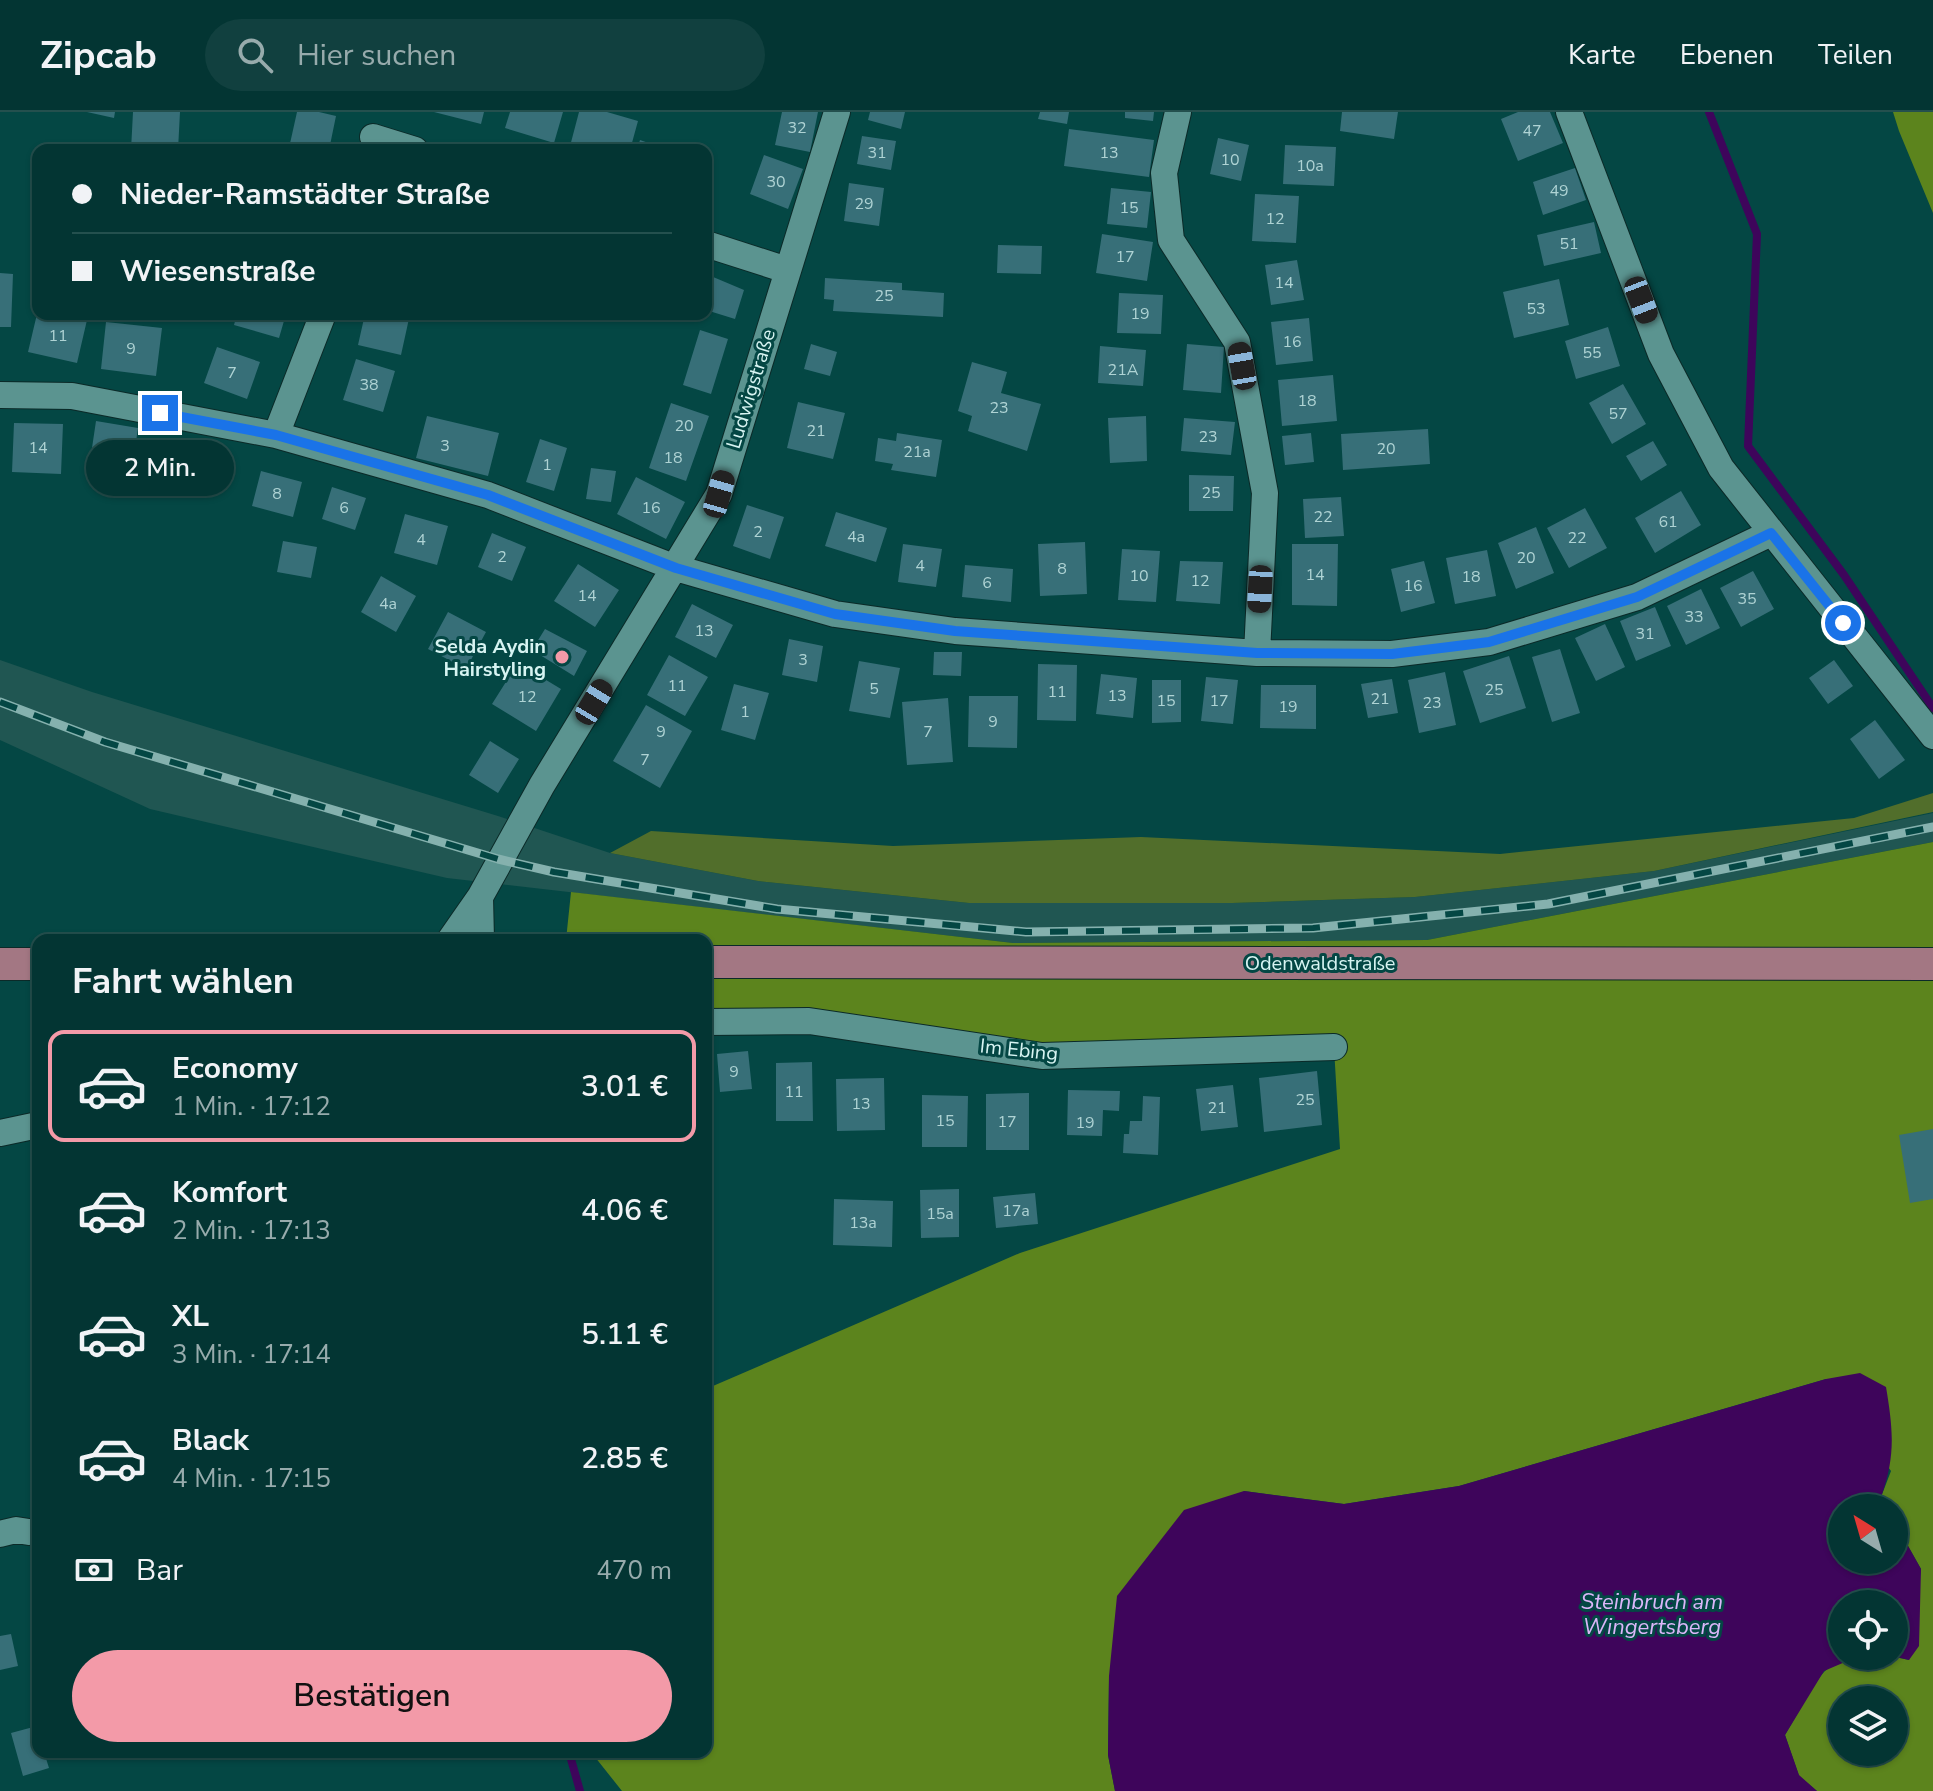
<!DOCTYPE html>
<html lang="de">
<head>
<meta charset="utf-8">
<style>
	:root { --surface:#033533; --page:#11403f; --text:#f1f3f6; --muted:#97abac; --line:#24504e; --accent:#f39aa8 }
	body { margin:0; font-family:"Nunito Sans",sans-serif; background:var(--page); color:var(--text); height:100vh; display:flex; flex-direction:column; font-size:30px; white-space:nowrap }
	* { box-sizing:border-box; margin:0 }
	p { font-size:26px; color:var(--muted) }
	.icon { flex:none; width:44px; height:44px; fill:none; stroke:currentColor; stroke-width:2; stroke-linecap:round; stroke-linejoin:round }
	.map { position:relative; flex:1; overflow:hidden }
	.details { position:absolute; left:32px; top:822px; width:680px; height:824px; display:flex; flex-direction:column; background:var(--surface); border-radius:16px; box-shadow:0 2px 6px #0004,0 0 0 2px var(--line) }
	.details>* { flex:none }
	.guide { position:absolute; left:32px; top:32px; width:680px; height:176px; border-radius:16px; box-shadow:0 2px 6px #0004,0 0 0 2px var(--line); display:grid; align-content:center; height:176px; padding:0 40px; background:var(--surface) }
	.needle { width:52px; rotate:323deg }
	.fabs { position:absolute; left:1828px; top:1382px; display:grid; gap:16px }
	.fabs a { display:grid; place-items:center; width:80px; height:80px; border-radius:50%; background:var(--surface); box-shadow:0 2px 6px #0004,0 0 0 2px var(--line); font-size:40px }
	.end { position:absolute; width:36px; height:36px; margin:-18px; border:10px solid #1a73e8; background:#fff; box-shadow:0 0 0 4px #fff }
	.from { border-radius:50% }
	.bubble { position:absolute; height:56px; border-radius:28px; background:var(--surface); box-shadow:0 2px 6px #0004,0 0 0 2px var(--line); font-size:26px; font-weight:600; line-height:56px; text-align:center }
	.car { position:absolute; width:24px; height:48px; margin:-24px -12px; border-radius:10px; box-shadow:0 0 6px 2px #0007; background:linear-gradient(#222 24%,#8ab4d8 0 40%,#222 0 76%,#8ab4d8 0 86%,#222 0) }
	.guide b { display:flex; align-items:center; gap:28px; height:76px; font-size:30px }
	.guide b+b { border-top:2px solid var(--line) }
	.guide i { width:20px; height:20px; background:var(--text) }
	ul { padding:0; list-style:none }
	li { display:flex; align-items:center; gap:24px; height:112px; margin:0 16px 12px; padding:0 24px; border:4px solid transparent; border-radius:16px }
	li div { flex:1 }
	li b { display:block; font-size:30px }
	li em { font-style:normal; font-weight:600 }
	li.on { border-color:var(--accent) }
	li>.icon { width:72px; height:72px; stroke-width:1.5 }
	h2 { padding:0 40px; font-size:36px; line-height:96px }
	.pay { display:flex; align-items:center; gap:20px; height:88px; padding:0 40px; font-size:30px }
	.pay p { margin-inline-start:auto }
	.cta { display:flex; gap:16px; margin-top:auto; padding:16px 40px }
	.cta a { flex:1; height:92px; border-radius:48px; background:var(--accent); color:#111; font-size:32px; font-weight:600; line-height:92px; text-align:center }
	header { display:flex; align-items:center; gap:48px; box-sizing:border-box; height:112px; padding:0 40px; background:var(--surface); border-bottom:2px solid var(--line) }
	header strong { font-size:38px }
	nav { display:flex; gap:44px; margin-inline-start:auto; font-size:28px }
	.search { width:560px; height:72px; background:var(--page); display:flex; align-items:center; gap:20px; box-sizing:border-box; padding:0 28px; border-radius:44px; color:var(--muted); font-size:30px }
	.map>svg:first-child { display:block }
</style>
</head>
<body>
<header>
<strong>Zipcab</strong>
<div class="search"><svg class="icon" aria-label="search" viewBox="0 0 24 24"><circle cx="10" cy="10" r="6"/><path d="M15 15l6 6"/></svg>Hier suchen</div>
<nav><a>Karte</a><a>Ebenen</a><a>Teilen</a></nav>
</header>
<div class="map">
<svg width="1933" height="1679" viewBox="0 0 1933 1679">
	<rect width="100%" height="100%" fill="#044744"/>
	<path fill="#205652" d="M0 548 92 580 498 704 610 741 758 769 969 791H1232L1415 785 1654 759 1933 701V730L1427 828 1013 831 447 766 150 697 0 628Z"/>
	<path fill="#516e2b" d="M1933 681V700L1654 759 1415 785 1232 791H969L758 769 610 741 651 719 893 734 1141 725 1500 742 1854 706Z"/>
	<path fill="#5c841d" fill-rule="evenodd" d="M1893 0H1933V101L1899 19Z
		M1933 730V1679H1817L1799 1664 1785 1623C1793 1610 1816 1567 1825 1559 1847 1541 1883 1542 1909 1548L1921 1457 1894 1409V1396H1887L1881 1385 1891 1359 1826 1267 1459 1374 1344 1392 1244 1379 1109 1564 1108 1643 1115 1679H622L591 1640H706V1277L1020 1141 1340 1037 1334 936 1042 944 706 910V828H566L571 780 1013 831 1427 828ZM1842 1588H1894V1640H1842Z"/>
	<path fill="#3e055b" d="M1860 1261 1886 1275C1893 1317 1896 1344 1881 1385L1887 1396H1842V1448H1894V1409L1921 1457 1919 1534 1909 1548 1892 1544 1894 1492H1842V1544H1859L1824 1559 1785 1623 1799 1663 1817 1679H1115L1108 1643 1109 1564 1117 1484 1184 1398 1244 1379 1344 1392 1459 1374 1826 1267Z"/>
	<g fill="none" stroke-linecap="round" stroke-linejoin="round">
		<path stroke="#3e055b" stroke-width="8" d="M1709 0 1757 122 1748 334 1844 463 1933 596
			M569 1640 580 1679"/>
	</g>
	<path fill="#376f78" d="M87 0H115L114 6Z
		M133 0H180L178 38H131Z
		M297 0H319L336 4 329 38 289 36Z
		M434 0H484L481 12Z
		M510 0H563L554 31 505 16Z
		M579 0H607L638 9 630 38H569Z
		M782 0H818L810 40 775 33Z
		M870 0H905L901 17 868 8Z
		M1040 0H1069L1067 12 1038 7Z
		M1125 0H1154L1153 9 1125 6Z
		M1342 0H1398L1394 27 1340 19Z
		M1518 0H1550L1563 31 1518 49 1501 7Z
		M1069 17 1154 28 1149 65 1064 54Z
		M862 24 896 29 891 58 857 52Z
		M1218 26 1249 33 1241 69 1210 62Z
		M640 28 657 34 658 31 679 38H637Z
		M1285 33 1336 35 1334 74 1283 72Z
		M764 43 803 57 788 97 750 82Z
		M1575 56 1586 88 1543 103 1533 70Z
		M849 71 884 76 879 114 844 109Z
		M1111 76 1151 80 1147 116 1107 112Z
		M1255 82 1299 84 1296 131 1252 129Z
		M1594 110 1601 141 1544 154 1537 123Z
		M1102 122 1153 130 1147 169 1096 161Z
		M998 133 1042 134 1041 162 997 161Z
		M1297 148 1304 188 1271 193 1265 153Z
		M0 161 13 162 11 215H0Z
		M706 162 744 178 735 207 706 198Z
		M825 166 902 171V178L944 181 943 205 833 199 834 188 824 187Z
		M1559 167 1569 213 1514 226 1503 180Z
		M1119 181 1163 183 1161 222 1117 221Z
		M37 202H60L87 208 77 251 28 240Z
		M237 202H286L279 226 234 213Z
		M365 202H410L401 243 358 233Z
		M1309 206 1313 249 1276 253 1271 210Z
		M106 210 162 216 156 264 101 257Z
		M1608 215 1620 254 1576 267 1565 229Z
		M700 218 728 227 711 282 683 273Z
		M811 232 837 240 830 264 804 257Z
		M1187 232 1224 235 1221 281 1183 278Z
		M1100 234 1146 238 1143 274 1098 271Z
		M217 235 260 250 247 287 204 271Z
		M356 247 395 259 383 300 343 288Z
		M972 250 1007 260 1001 281 1041 292 1027 339 968 319 972 304 958 299Z
		M1333 263 1337 309 1282 314 1278 268Z
		M1623 272 1646 312 1612 332 1589 291Z
		M798 290 845 301 833 347 787 336Z
		M671 291 709 304 686 369 649 356Z
		M427 304 499 321 488 364 416 346Z
		M1146 304 1147 349 1110 351 1108 306Z
		M1184 306 1235 310 1231 343 1181 339Z
		M96 309 138 316 131 363 89 356Z
		M14 311 63 312 61 362 12 360Z
		M1428 317 1430 352 1343 358 1341 322Z
		M897 321 942 328 936 365 891 358 893 352 875 349 878 326 896 329Z
		M1311 321 1314 350 1285 353 1282 324Z
		M540 327 567 336 554 379 526 370Z
		M1653 329 1667 353 1641 369 1626 344Z
		M167 332 208 341 201 381 159 373Z
		M591 356 616 359 611 390 586 387Z
		M261 359 302 370 293 405 252 394Z
		M1189 363 1234 364 1233 399H1189Z
		M636 365 685 390 666 427 617 402Z
		M332 375 366 386 355 418 322 407Z
		M1681 379 1701 413 1655 441 1635 406Z
		M1341 385 1344 424 1305 426 1303 387Z
		M747 393 784 405 770 447 733 434Z
		M1585 396 1607 436 1569 456 1547 416Z
		M836 400 887 416 876 450 825 434Z
		M405 402 448 414 437 453 394 441Z
		M1536 415 1554 461 1516 477 1498 431Z
		M492 421 526 435 512 469 478 455Z
		M283 429 317 435 311 466 277 460Z
		M1085 430 1087 482 1040 484 1038 432Z
		M903 432 942 437 936 475 898 470Z
		M1292 432H1338L1337 494 1292 493Z
		M1122 437 1160 439 1156 490 1118 488Z
		M1487 438 1496 484 1455 492 1446 446Z
		M1180 449 1223 450 1220 492 1176 489Z
		M1424 449 1435 491 1401 500 1391 457Z
		M578 452 619 478 595 515 554 489Z
		M965 453 1013 457 1011 490 962 485Z
		M1753 459 1774 497 1741 515 1720 476Z
		M381 464 416 484 396 520 361 500Z
		M1701 477 1720 516 1686 533 1667 494Z
		M692 492 733 513 716 546 675 525Z
		M1655 495 1671 534 1636 549 1620 509Z
		M448 500 486 520 466 557 428 537Z
		M1605 512 1625 555 1596 569 1575 526Z
		M545 517 587 539 574 564 532 538Z
		M789 527 823 534 817 570 782 563Z
		M1560 537 1580 601 1552 610 1532 545Z
		M934 540H962L961 564 933 563Z
		M669 543 708 565 685 604 647 583Z
		M1509 544 1526 596 1480 611 1463 559Z
		M1834 548 1853 574 1828 592 1809 566Z
		M859 549 900 556 890 606 849 599Z
		M518 551 561 577 536 619 492 592Z
		M1038 552 1077 553 1076 609 1037 608Z
		M1445 560 1456 613 1419 621 1408 568Z
		M1101 562 1137 566 1133 606 1096 602Z
		M1206 565 1238 568 1233 612 1201 609Z
		M1392 567 1398 601 1368 606 1361 572Z
		M1152 568H1181V610L1152 611Z
		M734 572 769 581 755 628 721 618Z
		M1261 573H1316V617L1260 616Z
		M969 584H1018L1017 636 968 635Z
		M948 586 953 650 907 653 902 590Z
		M646 593 692 619 660 676 613 649Z
		M1875 608 1905 648 1879 667 1850 627Z
		M490 629 519 647 498 681 469 663Z
		M748 939 752 977 720 980 717 942Z
		M812 950 813 1009H776V951Z
		M1317 959 1322 1013 1264 1020 1259 966Z
		M884 966 885 1018 837 1019 836 967Z
		M1233 973 1238 1015 1201 1019 1196 977Z
		M1068 978 1120 979 1119 999 1103 998 1102 1024 1067 1023Z
		M1029 981V1038H986V982Z
		M922 983 968 984 967 1035H922Z
		M1143 984 1160 985 1158 1043 1123 1041 1124 1022H1129L1130 1009H1142Z
		M1933 1017V1087L1910 1091 1899 1023Z
		M959 1077V1125L921 1126 920 1078Z
		M1035 1081 1038 1112 996 1116 993 1085Z
		M834 1087 893 1089 892 1135 833 1133Z
		M11 1522 18 1554 0 1558V1524Z
		M37 1614 38 1640H44L49 1656 23 1664 11 1621Z"/>
	<g fill="none" stroke-linecap="round" stroke-linejoin="round">
		<g stroke="#0b2a28" stroke-width="28">
			<path id="minor" d="M1178 0 1164 61 1171 128 1237 230 1265 381 1257 541
				M1569 0 1661 242 1721 356 1933 624
				M373 25 415 38
				M706 132 787 158
				M0 283 72 284 276 323 488 383 676 456 835 502 955 519 1257 541 1392 542 1489 530 1637 485 1771 421
				M276 323 323 202
				M480 785 481 828
				M450 828 480 785 542 673 719 382 837 0
				M706 910 809 909 1042 944 1334 935
				M0 1021 38 1013
				M0 1422 16 1418 29 1420"/>
		</g>
		<g stroke="#0b2a28" stroke-width="34">
			<path id="major" d="M706 850 1933 852
				M0 852H38"/>
		</g>
		<use href="#minor" stroke="#5b9490" stroke-width="26"/>
		<use href="#major" stroke="#a37783" stroke-width="32"/>
		<g stroke="#85b1ae" stroke-width="9">
			<path id="rail" d="M0 590 105 630 498 747 554 760 777 797 1026 820 1313 816 1548 792 1933 715"/>
		</g>
		<use href="#rail" stroke="#044744" stroke-width="6" stroke-dasharray="18" stroke-linecap="butt"/>
	</g>
	<g fill="none" stroke-linecap="round" stroke-linejoin="round">
		<path stroke="#1a73e8" stroke-width="10" d="M160 301 276 323 488 383 676 456 835 502 955 519 1257 541 1392 542 1441 536 1489 530 1637 485 1771 421 1843 511"/>
	</g>
	<circle fill="#f39aa8" stroke="#044744" stroke-width="3" cx="562" cy="545" r="8"/>
	<g text-anchor="middle" dominant-baseline="central" stroke-width="6" stroke-linejoin="round" paint-order="stroke">
		<g font-size="16" fill="#afd3d4">
			<text x="797" y="16">32</text>
			<text x="1532" y="19">47</text>
			<text x="877" y="41">31</text>
			<text x="1109" y="41">13</text>
			<text x="1230" y="48">10</text>
			<text x="1310" y="54">10a</text>
			<text x="776" y="70">30</text>
			<text x="1559" y="79">49</text>
			<text x="864" y="92">29</text>
			<text x="1129" y="96">15</text>
			<text x="1275" y="107">12</text>
			<text x="1569" y="132">51</text>
			<text x="1125" y="145">17</text>
			<text x="1284" y="171">14</text>
			<text x="884" y="184">25</text>
			<text x="1536" y="197">53</text>
			<text x="1140" y="202">19</text>
			<text x="58" y="224">11</text>
			<text x="1292" y="230">16</text>
			<text x="131" y="237">9</text>
			<text x="1592" y="241">55</text>
			<text x="1123" y="258">21A</text>
			<text x="232" y="261">7</text>
			<text x="369" y="273">38</text>
			<text x="1307" y="289">18</text>
			<text x="999" y="296">23</text>
			<text x="1618" y="302">57</text>
			<text x="684" y="314">20</text>
			<text x="816" y="319">21</text>
			<text x="1208" y="325">23</text>
			<text x="445" y="334">3</text>
			<text x="38" y="336">14</text>
			<text x="1386" y="337">20</text>
			<text x="917" y="340">21a</text>
			<text x="673" y="346">18</text>
			<text x="547" y="353">1</text>
			<text x="1211" y="381">25</text>
			<text x="277" y="382">8</text>
			<text x="344" y="396">6</text>
			<text x="651" y="396">16</text>
			<text x="1323" y="405">22</text>
			<text x="1668" y="410">61</text>
			<text x="758" y="420">2</text>
			<text x="856" y="425">4a</text>
			<text x="1577" y="426">22</text>
			<text x="421" y="428">4</text>
			<text x="502" y="445">2</text>
			<text x="1526" y="446">20</text>
			<text x="920" y="454">4</text>
			<text x="1062" y="457">8</text>
			<text x="1315" y="463">14</text>
			<text x="1139" y="464">10</text>
			<text x="1471" y="465">18</text>
			<text x="1200" y="469">12</text>
			<text x="987" y="471">6</text>
			<text x="1413" y="474">16</text>
			<text x="587" y="484">14</text>
			<text x="1747" y="487">35</text>
			<text x="388" y="492">4a</text>
			<text x="1694" y="505">33</text>
			<text x="704" y="519">13</text>
			<text x="1645" y="522">31</text>
			<text x="803" y="548">3</text>
			<text x="677" y="574">11</text>
			<text x="874" y="577">5</text>
			<text x="1494" y="578">25</text>
			<text x="1057" y="580">11</text>
			<text x="1117" y="584">13</text>
			<text x="527" y="585">12</text>
			<text x="1380" y="587">21</text>
			<text x="1166" y="589">15</text>
			<text x="1219" y="589">17</text>
			<text x="1432" y="591">23</text>
			<text x="1288" y="595">19</text>
			<text x="745" y="600">1</text>
			<text x="993" y="610">9</text>
			<text x="661" y="620">9</text>
			<text x="928" y="620">7</text>
			<text x="645" y="648">7</text>
			<text x="734" y="960">9</text>
			<text x="794" y="980">11</text>
			<text x="1305" y="988">25</text>
			<text x="861" y="992">13</text>
			<text x="1217" y="996">21</text>
			<text x="945" y="1009">15</text>
			<text x="1007" y="1010">17</text>
			<text x="1085" y="1011">19</text>
			<text x="1016" y="1099">17a</text>
			<text x="940" y="1102">15a</text>
			<text x="863" y="1111">13a</text>
		</g>
		<g font-size="20" fill="#d7f4f2" stroke="#044744">
			<text transform="translate(751 277) rotate(-73)">Ludwigstraße</text>
			<text x="1320" y="851">Odenwaldstraße</text>
			<text transform="translate(1019 938) rotate(6)">Im Ebing</text>
		</g>
		<g font-size="20" font-weight="bold" fill="#d7f4f2" stroke="#044744" text-anchor="end">
			<text x="546" y="534">Selda Aydin<tspan x="546" dy="23">Hairstyling</tspan></text>
		</g>
		<g font-size="22" font-style="italic" fill="#dbb6f9" stroke="#044744">
			<text x="1652" y="1490">Steinbruch am<tspan x="1652" dy="25">Wingertsberg</tspan></text>
		</g>
	</g>
</svg>
<div class="fabs">
<a><svg class="needle" viewBox="-14 -14 28 28"><path d="M0-13l5 13h-10z" fill="#e53935"/><path d="M0 13l5-13h-10z" fill="#97abac"/></svg></a>
<a><svg class="icon" aria-label="locate" viewBox="0 0 24 24"><circle cx="12" cy="12" r="6"/><path d="M12 2v4M12 18v4M2 12h4M18 12h4"/></svg></a>
<a><svg class="icon" aria-label="layers" viewBox="0 0 24 24"><path d="M12 4l9 5-9 5-9-5zM3 14l9 5 9-5"/></svg></a>
</div>
<i class="end from" style="left:1843px;top:511px"></i>
<i class="end" style="left:160px;top:301px"></i>
<div class="bubble" style="left:86px;top:328px;width:148px">2 Min.</div>
<i class="car" style="left:1641px;top:188px;rotate:159deg"></i>
<i class="car" style="left:1242px;top:254px;rotate:350deg"></i>
<i class="car" style="left:719px;top:382px;rotate:16deg"></i>
<i class="car" style="left:1260px;top:477px;rotate:183deg"></i>
<i class="car" style="left:594px;top:590px;rotate:31deg"></i>
<div class="guide">
<b><i class="from"></i>Nieder-Ramstädter Straße</b>
<b><i></i>Wiesenstraße</b>
</div>
<section class="details">
<h2>Fahrt wählen</h2>
<ul>
<li class="on"><svg class="icon" aria-label="car" viewBox="0 0 24 24"><path d="M5 17H2v-5l4-1 3-4h7l3 4 3 1v5h-3M9 17h6M6 11h13"/><circle cx="7" cy="17" r="2"/><circle cx="17" cy="17" r="2"/></svg><div><b>Economy</b><p>1 Min. · 17:12</p></div><em>3.01 €</em></li>
<li><svg class="icon" aria-label="car" viewBox="0 0 24 24"><path d="M5 17H2v-5l4-1 3-4h7l3 4 3 1v5h-3M9 17h6M6 11h13"/><circle cx="7" cy="17" r="2"/><circle cx="17" cy="17" r="2"/></svg><div><b>Komfort</b><p>2 Min. · 17:13</p></div><em>4.06 €</em></li>
<li><svg class="icon" aria-label="car" viewBox="0 0 24 24"><path d="M5 17H2v-5l4-1 3-4h7l3 4 3 1v5h-3M9 17h6M6 11h13"/><circle cx="7" cy="17" r="2"/><circle cx="17" cy="17" r="2"/></svg><div><b>XL</b><p>3 Min. · 17:14</p></div><em>5.11 €</em></li>
<li><svg class="icon" aria-label="car" viewBox="0 0 24 24"><path d="M5 17H2v-5l4-1 3-4h7l3 4 3 1v5h-3M9 17h6M6 11h13"/><circle cx="7" cy="17" r="2"/><circle cx="17" cy="17" r="2"/></svg><div><b>Black</b><p>4 Min. · 17:15</p></div><em>2.85 €</em></li>
</ul>
<div class="pay"><svg class="icon" aria-label="cash" viewBox="0 0 24 24"><path d="M3 7h18v10H3z"/><circle cx="12" cy="12" r="2"/></svg>Bar<p>470 m</p></div>
<div class="cta"><a>Bestätigen</a></div>
</section>
</div>
</body>
</html>
